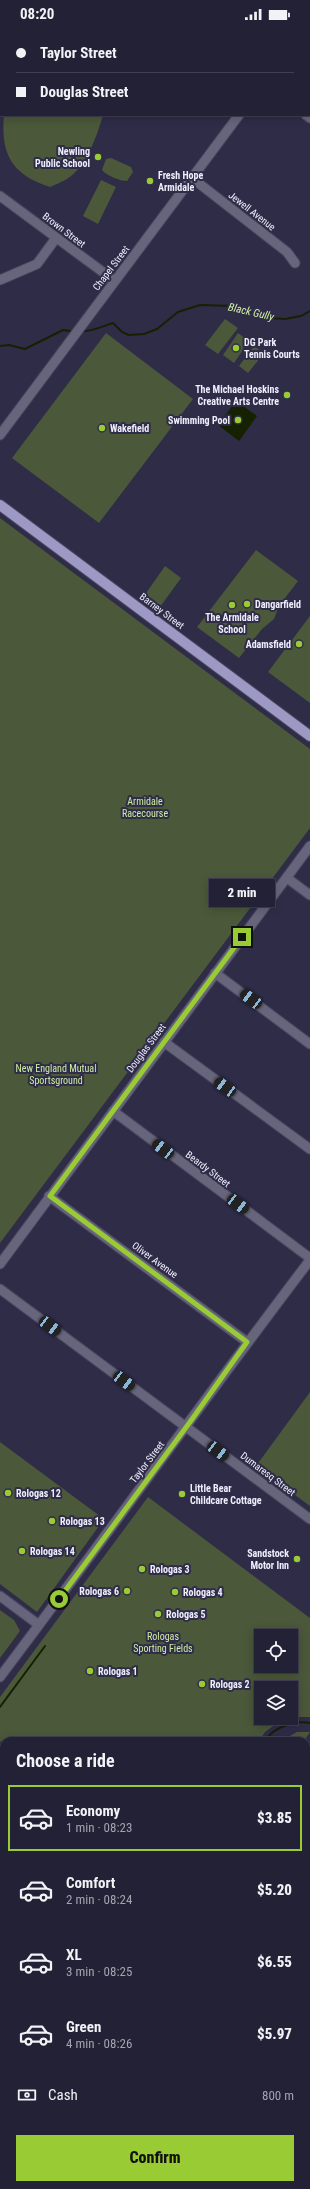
<!DOCTYPE html>
<html lang="en">
<head>
<meta charset="utf-8">
<style>
	:root { --surface:#232136; --page:#2b293e; --text:#f1f3f6; --muted:#a3a3ad; --line:#403e51; --accent:#99cb35 }
	body { margin:0; font-family:"Roboto Condensed",sans-serif; background:var(--page); color:var(--text); height:100vh; display:flex; flex-direction:column; font-size:15px; white-space:nowrap }
	* { box-sizing:border-box; margin:0 }
	p { font-size:13px; color:var(--muted) }
	.icon { flex:none; width:22px; height:22px; fill:none; stroke:currentColor; stroke-width:2; stroke-linecap:round; stroke-linejoin:round }
	.map { position:relative; flex:1; overflow:hidden }
	.sheet { position:absolute; left:0px; top:1709px; width:310px; height:452px; display:flex; flex-direction:column; background:var(--surface); border-radius:12px 12px 0 0; box-shadow:0 2px 10px #0003,0 0 0 1px var(--line) }
	.sheet>* { flex:none }
	.top-card { position:absolute; left:0px; top:0px; width:310px; height:88px; box-shadow:0 2px 10px #0003,0 0 0 1px var(--line); display:grid; align-content:center; height:88px; padding:0 16px; background:var(--surface) }
	.buttons { position:absolute; left:254px; top:1601px; display:grid; gap:8px }
	.buttons a { display:grid; place-items:center; width:44px; height:44px; border-radius:0px; background:var(--surface); box-shadow:0 2px 10px #0003,0 0 0 1px var(--line); font-size:20px }
	.end { position:absolute; width:18px; height:18px; margin:-9px; border:5px solid #99cb35; background:#111; box-shadow:0 0 0 2px #111 }
	.from { border-radius:50% }
	.bubble { position:absolute; height:28px; border-radius:0px; background:var(--surface); box-shadow:0 2px 10px #0003,0 0 0 1px var(--line); font-size:13px; font-weight:800; line-height:28px; text-align:center }
	.car { position:absolute; width:12px; height:24px; margin:-12px -6px; border-radius:5px; box-shadow:0 0 3px 1px #0007; background:linear-gradient(#222 24%,#8ab4d8 0 40%,#222 0 76%,#8ab4d8 0 86%,#222 0) }
	.top-card b { display:flex; align-items:center; gap:14px; height:38px; font-size:15px }
	.top-card b+b { border-top:1px solid var(--line) }
	.top-card i { width:10px; height:10px; background:var(--text) }
	ul { padding:0; list-style:none }
	li { display:flex; align-items:center; gap:12px; height:66px; margin:0 8px 6px; padding:0 8px; border:2px solid transparent; border-radius:0px }
	li div { flex:1 }
	li b { display:block; font-size:15px }
	li em { font-style:normal; font-weight:800 }
	li.current { border-color:var(--accent) }
	li>.icon { width:36px; height:36px; stroke-width:1.5 }
	h2 { padding:0 16px; font-size:18px; line-height:48px }
	.pay { display:flex; align-items:center; gap:10px; height:44px; padding:0 16px; font-size:15px }
	.pay p { margin-inline-start:auto }
	.primary-button { display:flex; gap:8px; margin-top:auto; padding:8px 16px }
	.primary-button a { flex:1; height:46px; border-radius:0px; background:var(--accent); color:#111; font-size:16px; font-weight:800; line-height:46px; text-align:center }
	.status { display:flex; justify-content:space-between; align-items:center; height:28px; padding:0 20px; background:var(--surface); direction:ltr }
	.status svg { height:11px; fill:currentColor }
	.map>svg:first-child { display:block }
</style>
</head>
<body>
<div class="status"><b>08:20</b><svg viewBox="0 0 49 12"><path d="M0 12V9h3v3zM5 12V6h3v6zM10 12V3h3v9zM15 12V0h3v12zM26 1h20v11H26zM47 4h2v5h-2z"/></svg></div>
<div class="map">
<svg width="310" height="2161" viewBox="0 0 310 2161">
	<rect width="100%" height="100%" fill="#2f2c48"/>
	<path fill="#4b583a" fill-rule="evenodd" d="M4 87H103C97 108 86 139 67 151 61 154 55 157 50 159 14 147 0 129 4 87Z
		M111 130 131 139 133 144 127 153C120 153 107 148 102 142L106 131Z
		M101 152 116 159 98 196 83 188Z
		M225 291 238 300 218 326 205 317Z
		M106 305 193 371 99 495 12 430Z
		M238 305 249 313 234 335 223 327Z
		M254 318 264 325 248 345 239 338Z
		M0 490 310 721V800L0 1215Z
		M256 522 298 553 279 578 274 591 262 601 239 630 197 599Z
		M165 538 181 550 160 579 144 568Z
		M310 588V675L268 644Z
		M310 1364V1478L256 1438Z
		M0 1414 104 1491 37 1584 0 1556Z
		M148 1469 310 1590V1689H291V1660H261V1690H284L265 1704 259 1713H4V1716L0 1713V1669ZM261 1608H291V1638H261Z
		M0 1582 14 1592 20 1603 0 1630Z
		M297 1704H310L304 1713H281Z
		M0 1733 4 1736V1796L0 1793Z
		M310 1733V1794L306 1791V1739Z"/>
	<path fill="#152100" d="M236 373 257 388 239 413 218 397Z"/>
	<g fill="none" stroke-linecap="round" stroke-linejoin="round">
		<path stroke="#152100" stroke-width="2" d="M84 303C94 303 103 298 113 295L122 304 129 307 144 306 157 301 178 284 200 277 233 278 268 290 285 291 301 288 310 283
			M0 318 9 317 25 321 63 302 70 303
			M0 1679 45 1618
			M266 1713C271 1699 298 1692 310 1695
			M0 1722 4 1725"/>
		<g stroke="#4a4761" stroke-width="11">
			<path id="street" d="M188 0 189 1
				M304 1 305 0
				M306 87 310 90
				M192 150 287 224 295 235
				M0 168 115 253
				M0 252 37 236 56 210
				M0 407 239 87
				M287 850 310 867
				M215 945 310 1016
				M164 1014 310 1121
				M113 1083 310 1230
				M49 1168 247 1314
				M0 1236 310 818
				M0 1261 310 1491
				M0 1568 39 1597
				M0 1649C104 1511 205 1370 310 1232
				M306 1799 310 1802
				M0 1878 4 1880
				M306 2063 310 2058
				M164 2157 169 2161
				M234 2161 237 2157"/>
		</g>
		<g stroke="#4a4761" stroke-width="12">
			<path id="secondary" d="M306 1728 310 1723
				M306 2105 310 2108
				M0 2140 4 2135"/>
		</g>
		<g stroke="#4a4761" stroke-width="12">
			<path id="primary" d="M0 477 310 708"/>
		</g>
		<use href="#street" stroke="#67657b" stroke-width="9"/>
		<use href="#secondary" stroke="#8583a4" stroke-width="10"/>
		<use href="#primary" stroke="#9c99c4" stroke-width="10"/>
	</g>
	<g fill="none" stroke-linecap="round" stroke-linejoin="round">
		<path stroke="#99cb35" stroke-width="5" d="M59 1571 190 1394 247 1314 50 1168 242 909"/>
	</g>
	<g fill="#99cb35" stroke="#2f2c48" stroke-width="1.5">
		<circle cx="98" cy="129" r="4"/>
		<circle cx="150" cy="153" r="4"/>
		<circle cx="236" cy="320" r="4"/>
		<circle cx="287" cy="367" r="4"/>
		<circle cx="238" cy="392" r="4"/>
		<circle cx="102" cy="400" r="4"/>
		<circle cx="247" cy="576" r="4"/>
		<circle cx="232" cy="577" r="4"/>
		<circle cx="299" cy="616" r="4"/>
		<circle cx="8" cy="1465" r="4"/>
		<circle cx="182" cy="1466" r="4"/>
		<circle cx="52" cy="1493" r="4"/>
		<circle cx="22" cy="1523" r="4"/>
		<circle cx="297" cy="1531" r="4"/>
		<circle cx="142" cy="1541" r="4"/>
		<circle cx="127" cy="1563" r="4"/>
		<circle cx="175" cy="1564" r="4"/>
		<circle cx="158" cy="1586" r="4"/>
		<circle cx="90" cy="1643" r="4"/>
		<circle cx="202" cy="1656" r="4"/>
	</g>
	<g text-anchor="middle" dominant-baseline="central" stroke-width="4" stroke-linejoin="round" paint-order="stroke">
		<g font-size="10" font-weight="bold" fill="#efeefd" stroke="#2f2c48" text-anchor="start">
			<text x="90" y="123" text-anchor="end">Newling<tspan x="90" dy="12">Public School</tspan></text>
			<text x="158" y="147">Fresh Hope<tspan x="158" dy="12">Armidale</tspan></text>
			<text x="244" y="314">DG Park<tspan x="244" dy="12">Tennis Courts</tspan></text>
			<text x="279" y="361" text-anchor="end">The Michael Hoskins<tspan x="279" dy="12">Creative Arts Centre</tspan></text>
			<text x="230" y="392" text-anchor="end">Swimming Pool</text>
			<text x="110" y="400">Wakefield</text>
			<text x="255" y="576">Dangarfield</text>
			<text x="232" y="589" text-anchor="middle">The Armidale<tspan x="232" dy="12">School</tspan></text>
			<text x="291" y="616" text-anchor="end">Adamsfield</text>
			<text x="190" y="1460">Little Bear<tspan x="190" dy="12">Childcare Cottage</tspan></text>
			<text x="16" y="1465">Rologas 12</text>
			<text x="60" y="1493">Rologas 13</text>
			<text x="30" y="1523">Rologas 14</text>
			<text x="289" y="1525" text-anchor="end">Sandstock<tspan x="289" dy="12">Motor Inn</tspan></text>
			<text x="150" y="1541">Rologas 3</text>
			<text x="119" y="1563" text-anchor="end">Rologas 6</text>
			<text x="183" y="1564">Rologas 4</text>
			<text x="166" y="1586">Rologas 5</text>
			<text x="98" y="1643">Rologas 1</text>
			<text x="210" y="1656">Rologas 2</text>
		</g>
		<g font-size="10" fill="#efeefd" stroke="#2f2c48">
			<text transform="translate(252 183) rotate(38)">Jewell Avenue</text>
			<text transform="translate(64 202) rotate(37)">Brown Street</text>
			<text transform="translate(111 240) rotate(-53)">Chapel Street</text>
			<text transform="translate(162 583) rotate(37)">Barney Street</text>
			<text transform="translate(146 1020) rotate(-53)">Douglas Street</text>
			<text transform="translate(208 1141) rotate(37)">Beardy Street</text>
			<text transform="translate(155 1232) rotate(36)">Oliver Avenue</text>
			<text transform="translate(147 1434) rotate(-53)">Taylor Street</text>
			<text transform="translate(268 1446) rotate(37)">Dumaresq Street</text>
		</g>
		<g font-size="10" fill="#cfeea2" stroke="#2f2c48">
			<text x="145" y="773">Armidale<tspan x="145" dy="12">Racecourse</tspan></text>
			<text x="56" y="1040">New England Mutual<tspan x="56" dy="12">Sportsground</tspan></text>
			<text x="163" y="1608">Rologas<tspan x="163" dy="12">Sporting Fields</tspan></text>
		</g>
		<g font-size="11" font-style="italic" fill="#d0efa3" stroke="#2f2c48">
			<text transform="translate(251 284) rotate(13)">Black Gully</text>
		</g>
	</g>
</svg>
<div class="buttons">
<a><svg class="icon" aria-label="locate" viewBox="0 0 24 24"><circle cx="12" cy="12" r="6"/><path d="M12 2v4M12 18v4M2 12h4M18 12h4"/></svg></a>
<a><svg class="icon" aria-label="layers" viewBox="0 0 24 24"><path d="M12 4l9 5-9 5-9-5zM3 14l9 5 9-5"/></svg></a>
</div>
<i class="end from" style="left:59px;top:1571px"></i>
<i class="end" style="left:242px;top:909px"></i>
<div class="bubble" style="left:209px;top:851px;width:66px">2 min</div>
<i class="car" style="left:251px;top:971px;rotate:307deg"></i>
<i class="car" style="left:225px;top:1059px;rotate:306deg"></i>
<i class="car" style="left:163px;top:1121px;rotate:307deg"></i>
<i class="car" style="left:238px;top:1176px;rotate:127deg"></i>
<i class="car" style="left:50px;top:1298px;rotate:127deg"></i>
<i class="car" style="left:124px;top:1353px;rotate:127deg"></i>
<i class="car" style="left:218px;top:1423px;rotate:127deg"></i>
<div class="top-card">
<b><i class="from"></i>Taylor Street</b>
<b><i></i>Douglas Street</b>
</div>
<section class="sheet">
<h2>Choose a ride</h2>
<ul>
<li class="current"><svg class="icon" aria-label="car" viewBox="0 0 24 24"><path d="M5 17H2v-5l4-1 3-4h7l3 4 3 1v5h-3M9 17h6M6 11h13"/><circle cx="7" cy="17" r="2"/><circle cx="17" cy="17" r="2"/></svg><div><b>Economy</b><p>1 min · 08:23</p></div><em>$3.85</em></li>
<li><svg class="icon" aria-label="car" viewBox="0 0 24 24"><path d="M5 17H2v-5l4-1 3-4h7l3 4 3 1v5h-3M9 17h6M6 11h13"/><circle cx="7" cy="17" r="2"/><circle cx="17" cy="17" r="2"/></svg><div><b>Comfort</b><p>2 min · 08:24</p></div><em>$5.20</em></li>
<li><svg class="icon" aria-label="car" viewBox="0 0 24 24"><path d="M5 17H2v-5l4-1 3-4h7l3 4 3 1v5h-3M9 17h6M6 11h13"/><circle cx="7" cy="17" r="2"/><circle cx="17" cy="17" r="2"/></svg><div><b>XL</b><p>3 min · 08:25</p></div><em>$6.55</em></li>
<li><svg class="icon" aria-label="car" viewBox="0 0 24 24"><path d="M5 17H2v-5l4-1 3-4h7l3 4 3 1v5h-3M9 17h6M6 11h13"/><circle cx="7" cy="17" r="2"/><circle cx="17" cy="17" r="2"/></svg><div><b>Green</b><p>4 min · 08:26</p></div><em>$5.97</em></li>
</ul>
<div class="pay"><svg class="icon" aria-label="cash" viewBox="0 0 24 24"><path d="M3 7h18v10H3z"/><circle cx="12" cy="12" r="2"/></svg>Cash<p>800 m</p></div>
<div class="primary-button"><a>Confirm</a></div>
</section>
</div>
</body>
</html>
